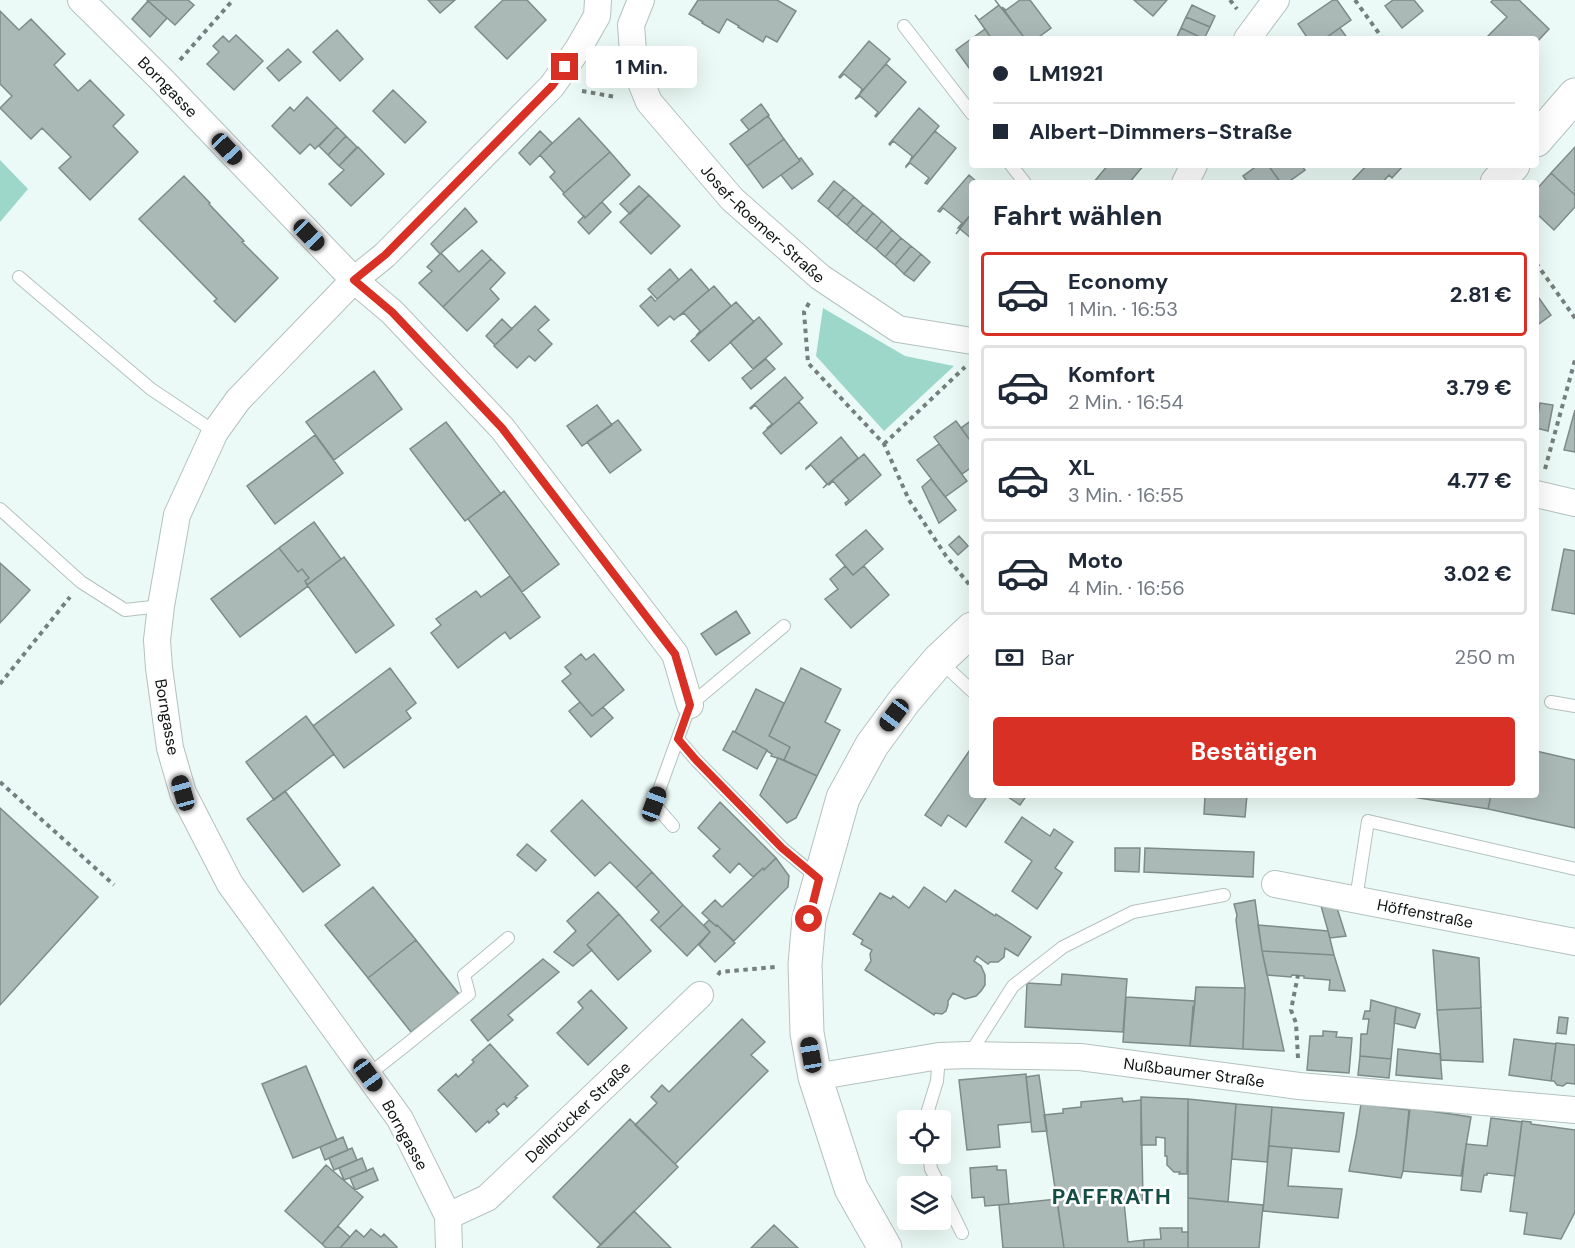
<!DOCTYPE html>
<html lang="de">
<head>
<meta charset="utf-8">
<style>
	:root { --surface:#fff; --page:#f6f6f7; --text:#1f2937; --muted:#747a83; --line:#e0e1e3; --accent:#d93025 }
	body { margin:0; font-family:"DM Sans",sans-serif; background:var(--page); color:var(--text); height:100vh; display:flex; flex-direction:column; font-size:22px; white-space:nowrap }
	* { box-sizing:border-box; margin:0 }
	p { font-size:20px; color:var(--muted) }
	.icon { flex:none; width:33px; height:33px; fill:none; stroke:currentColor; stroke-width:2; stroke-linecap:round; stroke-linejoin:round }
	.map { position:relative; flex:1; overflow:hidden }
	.drawer { position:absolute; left:969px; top:180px; width:570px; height:618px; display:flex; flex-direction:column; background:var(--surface); border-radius:6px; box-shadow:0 6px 24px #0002 }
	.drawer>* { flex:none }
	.hud { position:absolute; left:969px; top:36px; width:570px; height:132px; border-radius:6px; box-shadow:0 6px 24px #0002; display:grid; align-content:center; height:132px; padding:0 24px; background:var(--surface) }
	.fabs { position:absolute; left:897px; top:1110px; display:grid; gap:12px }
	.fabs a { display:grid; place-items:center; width:54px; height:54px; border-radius:6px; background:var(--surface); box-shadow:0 6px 24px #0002; font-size:30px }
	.end { position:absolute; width:27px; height:27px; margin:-14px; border:8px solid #d93025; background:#fff; box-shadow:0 0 0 3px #fff }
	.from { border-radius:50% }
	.bubble { position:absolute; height:42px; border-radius:6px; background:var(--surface); box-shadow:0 6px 24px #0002; font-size:20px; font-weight:700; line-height:42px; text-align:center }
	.car { position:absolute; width:18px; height:36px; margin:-18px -9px; border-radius:8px; box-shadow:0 0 4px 2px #0007; background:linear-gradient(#222 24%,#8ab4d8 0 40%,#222 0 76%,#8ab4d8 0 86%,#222 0) }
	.hud b { display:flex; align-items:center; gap:21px; height:57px; font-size:22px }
	.hud b+b { border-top:2px solid var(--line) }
	.hud i { width:15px; height:15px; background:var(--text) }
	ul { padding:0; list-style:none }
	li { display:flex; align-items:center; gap:18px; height:84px; margin:0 12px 9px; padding:0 12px; border:3px solid var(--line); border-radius:6px }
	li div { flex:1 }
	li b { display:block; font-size:22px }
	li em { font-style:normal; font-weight:700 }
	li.selected { border-color:var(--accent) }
	li>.icon { width:54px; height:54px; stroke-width:1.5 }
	h2 { padding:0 24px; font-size:27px; line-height:72px }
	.pay { display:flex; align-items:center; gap:15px; height:66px; padding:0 24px; font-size:22px }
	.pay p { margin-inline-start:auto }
	.action { display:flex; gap:12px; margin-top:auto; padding:12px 24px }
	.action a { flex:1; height:69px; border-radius:6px; background:var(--accent); color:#fff; font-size:24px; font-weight:700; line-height:69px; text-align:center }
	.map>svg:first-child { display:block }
</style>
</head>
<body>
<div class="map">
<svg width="1575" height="1248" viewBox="0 0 1575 1248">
	<rect width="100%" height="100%" fill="#ebfaf6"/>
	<path fill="#9cd7ca" d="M0 160 28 189 0 222Z
		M823 308 905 356 954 366 884 431 816 356Z"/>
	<path fill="#abb9b6" stroke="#7e8b88" stroke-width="1.5" d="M147 0H188L194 5 175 25Z
		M428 0H455L440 13Z
		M503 0H527L546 20 507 59 475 27Z
		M698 0H777L796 11 777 42 766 36 763 42 738 27 739 26 727 19 719 33 702 23 703 22 689 14Z
		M995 0 1024 37 1021 39H992L975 15 979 20 999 5Z
		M1020 0H1030L1051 28 1036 39H1025L1002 7 1006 10Z
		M1134 0H1167L1153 16Z
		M1333 0H1337L1351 20 1324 39H1308L1298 24Z
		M1393 0H1414L1423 11 1402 28 1385 6Z
		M1493 0H1519L1549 29 1536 43V39H1489L1487 37 1507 17 1491 2Z
		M148 1 167 18 150 37 132 19Z
		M1192 5 1215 16 1210 27 1186 17Z
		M0 11 19 30 31 19 65 54 54 65 78 91 90 80 124 115 113 126 138 152 90 200 59 168 71 157 42 128 31 139 0 108 12 96 0 84Z
		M1186 17 1210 27 1204 39 1181 28Z
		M1181 28 1204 39H1176Z
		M1340 28 1348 39H1324Z
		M985 29 992 39H972V72L956 50Z
		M337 30 363 59 340 81 313 52Z
		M236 35 263 61 234 90 207 64 219 52 213 46 223 36 229 42Z
		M869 41 890 59 859 95 862 89 844 74 840 78 839 77Z
		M288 49 301 62 279 81 267 68Z
		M886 64 906 82 876 117 875 116 878 112 860 96 855 99Z
		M393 90 426 122 405 143 373 111Z
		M307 97 337 127 315 149 310 144 300 154 272 126 290 107 294 111Z
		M761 104 769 115 749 130 741 120Z
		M919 108 939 126 910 161 912 156 893 141 890 145 889 144Z
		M768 116 784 139 747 166 730 144Z
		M579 118 610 152 564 193 550 177 555 172 540 155Z
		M337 127 346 136 328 155 319 146Z
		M540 131 552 143 530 165 519 153Z
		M935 131 956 148 927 184 925 183 929 178 910 163 906 167V166Z
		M346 136 357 147 339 166 328 155Z
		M784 139 800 161 763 188 747 166Z
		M358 147 384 174 351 206 329 184 344 170 339 166Z
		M1575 147V195L1551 173Z
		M610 152 630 175 585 218 563 194Z
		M801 158 813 174 792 189 781 175 800 161 799 159Z
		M1108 165H1144L1129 183H1093Z
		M1258 165H1268L1281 183H1248L1243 176Z
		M1268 165H1301L1305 170 1287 183H1281Z
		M1367 165H1404L1392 178 1389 175 1382 183H1350Z
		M1551 173 1575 195V207L1554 230 1536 213V190Z
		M969 175 978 183H972V213L959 228H958L962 223 943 208 940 212 938 211Z
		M184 176 210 203 209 204 244 241 242 242 278 278 235 322 214 301 217 299 139 219Z
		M834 181 844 189 828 209 818 201Z
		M639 186 649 195 630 214 620 204Z
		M844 189 854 197 837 217 828 209Z
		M649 195 680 226 651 254 620 222Z
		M854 197 863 205 847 225 837 217Z
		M602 202 611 212 589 234 578 222 584 216 585 218Z
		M863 205 873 213 856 233 847 225Z
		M465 208 477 222 440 254 431 244Z
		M873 213 882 221 866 241 856 233Z
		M972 213V239L960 229 956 234Z
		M882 221 892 230 876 249 866 241Z
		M892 230 901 238 885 257 876 249Z
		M901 238 911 246 895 265 885 257Z
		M911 246 921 254 904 274 895 265Z
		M482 250 491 259 443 307 419 283 432 271 427 267 441 253 459 272Z
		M921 254 930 262 914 281 904 274Z
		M491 259 505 273 490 289 499 299 467 331 443 307Z
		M670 269 679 280 657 299 648 289Z
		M691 269 709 290 674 320 670 316 658 326 640 306 651 296 655 301Z
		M714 286 731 306 696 336 700 331 684 313 679 316Z
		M1536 294 1551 315 1536 326Z
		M736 302 754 322 709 361 691 341Z
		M535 306 549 320 538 330 552 344 535 361 529 356 517 368 494 346Z
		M759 317 782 344 753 369 730 342Z
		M502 319 512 329 495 345 486 336Z
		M766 359 775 369 751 389 742 378Z
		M374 371 402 409 334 460 306 422Z
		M785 377 803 398 768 429 767 428 772 424 755 405 751 409 750 408Z
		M799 402 817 423 781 454 763 433Z
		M1540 403 1553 405 1548 431 1536 428Z
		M597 405 612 425 582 446 567 426Z
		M1575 410V452L1564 450Z
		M618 420 641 450 610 473 587 442Z
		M972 420V443L961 428Z
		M956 421 972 443V467L962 474 934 437Z
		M446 422 501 494 465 521 410 449Z
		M315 435 343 473 275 524 247 486Z
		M841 437 858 458 823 488 827 484 811 465 806 469V468Z
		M939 444 967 481 945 497 917 460Z
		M864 454 881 475 846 505 845 503 849 500 833 481 829 485 828 484Z
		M931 479 956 510 939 523 922 487Z
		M504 491 559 564 522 592 468 519Z
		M314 522 341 559 307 585 305 581 309 578 302 569 298 572 279 548Z
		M866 530 883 549 853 575 836 555Z
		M959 536 968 546 958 555 949 545Z
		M279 548 298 572 302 569 309 578 305 581 308 586 240 637 211 599Z
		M1564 549 1575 551V614L1552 610Z
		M344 557 394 625 356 653 307 585Z
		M0 563 30 590 0 623Z
		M845 566 853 575 864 566 889 595 851 628 825 599 838 589 830 579Z
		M510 576 540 617 510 639 505 632 458 668 431 633 441 625 436 619 476 591 481 597Z
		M736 611 750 633 716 655 701 634Z
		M581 654 586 660 594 654 624 690 592 716 562 681 571 674 565 667Z
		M390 668 416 703 406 711 411 718 344 768 313 726Z
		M801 668 841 689 825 722 840 730 817 776 784 760 790 747 769 736Z
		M756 689 784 703 769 736 790 747 784 760 771 756 772 754 767 751V750L735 732Z
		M580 702 592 716 603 707 613 718 591 737 569 711Z
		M306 716 334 754 274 800 246 762Z
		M733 731 767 750 757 769 723 750Z
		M972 747V795H988L966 827 948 815 941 826 925 815Z
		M1536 751 1575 760V828L1488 809 1491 795H1536Z
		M778 758 817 776 796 818 787 823 760 795Z
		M285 791 340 865 303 892 247 819Z
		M1005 795H1027L1020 805Z
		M1200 795H1247L1245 817 1204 814 1205 795Z
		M1400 795H1491L1488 809Z
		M582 800 652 872 636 888 610 862 595 876 551 831Z
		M720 802 776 858 764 870 763 868 753 877 739 863 730 873 713 856 720 849 698 828Z
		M0 808 98 897 0 1005Z
		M1022 817 1050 836 1054 829 1073 842 1055 868 1062 873 1037 909 1012 891 1032 861 1005 842Z
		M527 844 546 860 536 871 517 855Z
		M1115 848H1140L1139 872 1115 871Z
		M1145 848 1254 852 1253 877 1144 872Z
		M776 858 789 876 788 887 734 941 717 925 716 926 702 913 715 900 722 907 763 868 764 870Z
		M652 872 683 905 659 928 651 920 659 912 636 888Z
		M373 887 416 940 368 978 325 925Z
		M924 887 946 902 955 890 995 916 996 914 1031 937 1018 956 1005 948 1004 957 998 962H990L988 964 977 956 974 961 981 966 985 975V985L981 991 976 996 965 999 953 993 948 1001V1005L946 1011 942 1014 935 1013 934 1015 865 970 871 961 870 954 872 950 861 944 863 940 853 934 880 893 891 899 893 896 909 908Z
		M598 892 619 914 587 945 592 950 573 966 554 952 576 931 567 921Z
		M1255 900 1262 951 1284 1051 1243 1049 1245 988 1236 920 1237 915 1234 904Z
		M683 905 710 932 687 956 659 928Z
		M1321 906 1337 908 1346 936 1330 938Z
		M619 914 651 951 618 980 587 945Z
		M709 920 716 926 717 925 735 943 715 962 699 945 710 932 704 925Z
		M1258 925 1328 931 1334 955 1262 951Z
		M416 940 459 994 411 1032 368 978Z
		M1433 950 1479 958 1481 1008 1437 1010Z
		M1262 951 1334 955 1345 991 1329 990 1330 980 1304 978V976L1292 975 1291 977 1267 975Z
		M543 959 559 972 508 1015 513 1020 488 1041 471 1020Z
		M1062 974 1127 979 1123 1032 1025 1027 1027 983 1061 985Z
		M1196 987 1245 988 1243 1049 1190 1046 1193 1007 1194 1008Z
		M591 990 627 1028 588 1065 557 1033 583 1008 578 1002Z
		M1126 997 1195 1001 1190 1046 1123 1042Z
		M1371 1000 1396 1007 1391 1059 1360 1056 1361 1034H1367L1369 1019H1363L1365 1011H1370Z
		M1396 1007 1420 1014 1415 1028 1394 1023Z
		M1481 1008 1483 1062 1441 1060 1437 1010Z
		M1559 1017 1568 1018 1566 1034 1557 1033Z
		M742 1019 765 1042 751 1055 768 1071 675 1164 635 1125 657 1103 651 1097 662 1085 669 1092Z
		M1323 1031 1337 1032 1336 1037 1352 1038 1349 1073 1307 1070 1310 1036H1323Z
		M1514 1039 1556 1044 1551 1081 1509 1075Z
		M1556 1043 1575 1045V1084L1567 1083 1563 1086 1557 1085 1554 1081H1551Z
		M490 1044 528 1086 515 1097 517 1098 507 1107 504 1103 496 1110 499 1114 489 1123 488 1121 476 1132 438 1090 456 1074 458 1077 474 1062 472 1060Z
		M1398 1049 1440 1054 1442 1079 1396 1075Z
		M1360 1056 1391 1059 1389 1078 1358 1075Z
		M306 1066 337 1140 293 1158 262 1084Z
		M1026 1074 1031 1122 998 1125 1000 1147 967 1150 959 1080Z
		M1039 1075 1047 1131 1032 1132 1026 1077Z
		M1141 1097 1188 1099 1187 1174H1179L1180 1172H1174L1167 1165V1156H1165V1138L1156 1137V1145H1141Z
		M1122 1098 1123 1102 1141 1100 1143 1200 1124 1202 1128 1242 1144 1240V1248H1064L1044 1115 1063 1113V1109L1081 1107V1102Z
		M1188 1099 1236 1104 1228 1202 1188 1198Z
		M1236 1104 1272 1107 1267 1162 1232 1159Z
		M1361 1104 1409 1110 1403 1171 1401 1178 1349 1171 1356 1136Z
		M1272 1107 1344 1113 1339 1152 1269 1146Z
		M1410 1108 1471 1117 1461 1176 1403 1171Z
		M1491 1118 1522 1122 1515 1176 1487 1173V1175H1484L1481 1192 1461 1190 1466 1144 1487 1146Z
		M630 1119 678 1167 601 1245 553 1197Z
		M1522 1121 1531 1122V1124L1575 1130V1212L1561 1239 1524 1234 1527 1213 1510 1211Z
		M343 1137 348 1150 325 1160 320 1147Z
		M1269 1146 1292 1148 1288 1186 1342 1189 1338 1218 1263 1211Z
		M352 1148 357 1160 334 1170 329 1158Z
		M362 1158 367 1171 344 1180 339 1168Z
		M326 1165 363 1197 322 1244 285 1211Z
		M997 1166V1170H1006L1009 1204 985 1206 984 1197 972 1198 970 1168Z
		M373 1168 378 1180 355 1190 350 1178Z
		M1188 1198 1263 1205 1259 1248H1188Z
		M1057 1199 1064 1248H1003L999 1205Z
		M634 1211 671 1248H597Z
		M774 1225 798 1248H751Z
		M338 1226 350 1237 340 1248H326L322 1244Z
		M1160 1228H1182V1232H1188V1248H1144V1240L1161 1239Z
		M371 1229 381 1237 384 1234 397 1247 396 1248H340L356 1230 364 1237Z"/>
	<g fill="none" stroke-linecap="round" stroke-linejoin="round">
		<g stroke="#b4c2bf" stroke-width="14">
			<path id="lane" d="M904 26 972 114
				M1011 165 1025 183
				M19 277 151 389 215 432
				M0 509 81 582 125 610 161 606
				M940 661 972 691
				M1551 702 1575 706
				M678 739 696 760 782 848 818 878
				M673 826 654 804 690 705 784 626
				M1356 899 1368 821 1575 869
				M969 1055 1013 986 1063 947 1133 912 1224 895
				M368 1075 406 1045 469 994 464 975 508 938
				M925 1120 937 1081 939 1056
				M929 1154 931 1169 940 1186
				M940 1188 962 1233"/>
		</g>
		<g stroke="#b4c2bf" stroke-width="28">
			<g id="street">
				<path id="s1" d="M81 0 162 80 354 280 392 312 502 428 675 654 690 705"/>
				<path id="s2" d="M641 0 631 25 634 65 649 102 732 199 820 277 898 329 972 341"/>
				<path d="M1247 39 1276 0"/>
				<path d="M1185 183 1194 165"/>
				<path d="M1536 494 1575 503"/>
				<path id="s3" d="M1275 884 1575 942"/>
				<path id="s4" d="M815 1077 939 1056 969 1055 1080 1057 1299 1086 1575 1110"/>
				<path id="s5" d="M448 1216 487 1198 700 995"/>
				<path d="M449 1248 448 1216 400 1119 230 884 183 793 170 748 159 668 157 640 161 606 177 515 215 432 238 400 354 280 385 255 552 86 578 49 597 16 598 0"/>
			</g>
		</g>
		<g stroke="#b4c2bf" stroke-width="35">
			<path id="secondary" d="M1536 140 1575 95
				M1497 183 1513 165
				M885 1248 851 1188 815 1077 807 1033 805 964 809 919 843 798 872 745 905 700 939 660 972 629"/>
		</g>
		<path stroke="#757f7c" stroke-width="4" stroke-dasharray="4.5 4.5" stroke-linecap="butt" d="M1230 0 1237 9
			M1355 0 1383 39
			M180 60 233 0
			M582 91 616 97
			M1536 263 1575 318
			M809 303 804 312 808 363 884 444 909 500 946 556 972 588
			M884 444 965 367
			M1545 469 1575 360
			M0 684 70 597
			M0 782 114 885
			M718 975 720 972 775 967
			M1298 1058 1296 1023 1291 1010 1298 975"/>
		<use href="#lane" stroke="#fff" stroke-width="12"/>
		<use href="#street" stroke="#fff" stroke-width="26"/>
		<use href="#secondary" stroke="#fff" stroke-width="33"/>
	</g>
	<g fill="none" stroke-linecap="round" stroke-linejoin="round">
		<path stroke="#d93025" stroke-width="8" d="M565 67 552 86 385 255 354 280 392 312 502 428 675 654 690 705 678 739 696 760 782 848 819 879 809 919"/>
	</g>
	<g text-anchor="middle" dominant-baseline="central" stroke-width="5" stroke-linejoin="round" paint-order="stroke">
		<g font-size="16" fill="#0f1412" stroke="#fff">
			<text stroke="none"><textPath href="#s1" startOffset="123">Borngasse</textPath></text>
			<text stroke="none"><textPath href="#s2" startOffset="274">Josef-Roemer-Straße</textPath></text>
			<text transform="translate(167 717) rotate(80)">Borngasse</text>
			<text stroke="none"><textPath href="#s3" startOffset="153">Höffenstraße</textPath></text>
			<text stroke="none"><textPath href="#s4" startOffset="382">Nußbaumer Straße</textPath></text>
			<text stroke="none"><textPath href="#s5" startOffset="168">Dellbrücker Straße</textPath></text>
			<text transform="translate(405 1135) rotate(61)">Borngasse</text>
		</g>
		<g font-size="22" font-weight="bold" letter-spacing="1.5" fill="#144d43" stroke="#fff">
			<text x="1112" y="1196">PAFFRATH</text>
		</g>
	</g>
</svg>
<div class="fabs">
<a><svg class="icon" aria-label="locate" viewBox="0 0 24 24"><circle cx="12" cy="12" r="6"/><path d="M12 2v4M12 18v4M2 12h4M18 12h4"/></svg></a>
<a><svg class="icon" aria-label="layers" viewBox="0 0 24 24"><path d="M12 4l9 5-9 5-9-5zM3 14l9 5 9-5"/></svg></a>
</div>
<i class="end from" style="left:809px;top:919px"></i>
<i class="end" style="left:565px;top:67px"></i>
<div class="bubble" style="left:586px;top:46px;width:111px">1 Min.</div>
<i class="car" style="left:227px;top:149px;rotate:137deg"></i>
<i class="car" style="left:309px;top:235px;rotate:136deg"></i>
<i class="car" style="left:894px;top:715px;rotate:217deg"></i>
<i class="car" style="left:183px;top:793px;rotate:344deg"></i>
<i class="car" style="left:654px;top:804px;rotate:20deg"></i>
<i class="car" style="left:811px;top:1055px;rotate:350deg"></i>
<i class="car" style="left:368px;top:1075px;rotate:144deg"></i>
<div class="hud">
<b><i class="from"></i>LM1921</b>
<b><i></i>Albert-Dimmers-Straße</b>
</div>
<section class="drawer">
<h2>Fahrt wählen</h2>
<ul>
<li class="selected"><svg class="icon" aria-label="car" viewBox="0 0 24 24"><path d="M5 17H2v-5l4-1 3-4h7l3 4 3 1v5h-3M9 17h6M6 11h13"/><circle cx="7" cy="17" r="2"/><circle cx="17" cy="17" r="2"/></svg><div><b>Economy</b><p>1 Min. · 16:53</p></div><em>2.81 €</em></li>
<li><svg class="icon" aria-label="car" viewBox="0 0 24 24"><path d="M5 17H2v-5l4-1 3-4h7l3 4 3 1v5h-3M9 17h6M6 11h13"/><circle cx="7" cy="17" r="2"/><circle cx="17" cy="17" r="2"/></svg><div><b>Komfort</b><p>2 Min. · 16:54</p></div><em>3.79 €</em></li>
<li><svg class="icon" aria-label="car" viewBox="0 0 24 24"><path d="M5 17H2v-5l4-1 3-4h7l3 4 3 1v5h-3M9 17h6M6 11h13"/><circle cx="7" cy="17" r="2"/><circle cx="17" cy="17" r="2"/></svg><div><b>XL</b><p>3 Min. · 16:55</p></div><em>4.77 €</em></li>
<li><svg class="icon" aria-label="car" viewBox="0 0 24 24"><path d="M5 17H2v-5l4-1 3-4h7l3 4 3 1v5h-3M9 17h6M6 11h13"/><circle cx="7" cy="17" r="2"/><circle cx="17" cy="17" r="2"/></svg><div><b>Moto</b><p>4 Min. · 16:56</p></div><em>3.02 €</em></li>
</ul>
<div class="pay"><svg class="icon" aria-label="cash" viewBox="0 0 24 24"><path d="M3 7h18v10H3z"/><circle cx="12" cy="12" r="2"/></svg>Bar<p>250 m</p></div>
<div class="action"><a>Bestätigen</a></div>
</section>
</div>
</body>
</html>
